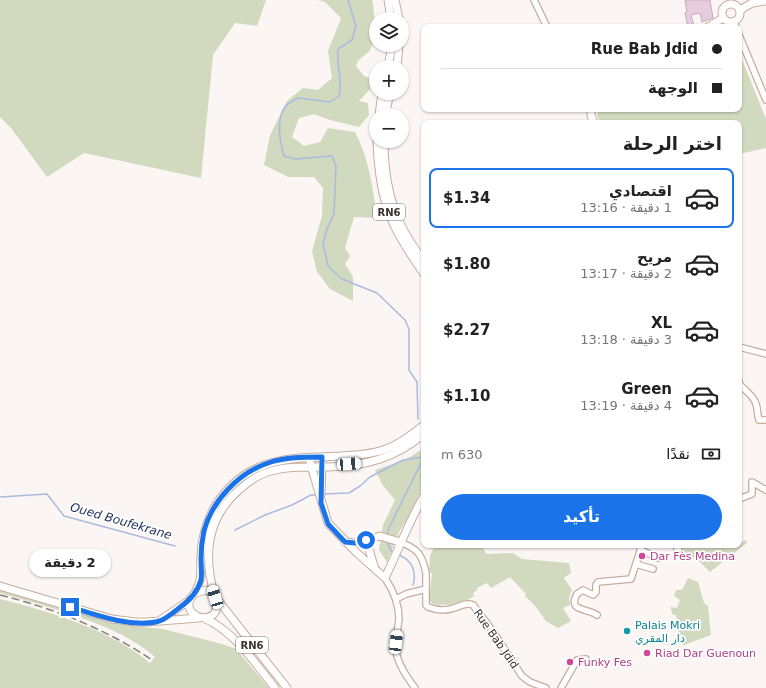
<!DOCTYPE html>
<html lang="ar">
<head>
<meta charset="utf-8">
<style>
	:root { --surface:#fff; --page:#f6f6f6; --text:#222; --muted:#767676; --line:#e0e0e0; --accent:#1a73e8 }
	body { margin:0; font-family:"DejaVu Sans",Vazirmatn,sans-serif; background:var(--page); color:var(--text); direction:rtl; height:100vh; display:flex; flex-direction:column; font-size:15px; white-space:nowrap }
	* { box-sizing:border-box; margin:0 }
	p { font-size:13px; color:var(--muted) }
	.icon { flex:none; width:22px; height:22px; fill:none; stroke:currentColor; stroke-width:2; stroke-linecap:round; stroke-linejoin:round }
	.map { position:relative; flex:1; overflow:hidden; direction:ltr }
	.side { position:absolute; left:421px; top:120px; width:321px; height:428px; display:flex; flex-direction:column; background:var(--surface); border-radius:8px; box-shadow:0 1px 3px #0004; direction:rtl }
	.side>* { flex:none }
	.hud { position:absolute; left:421px; top:24px; width:321px; height:88px; border-radius:8px; box-shadow:0 1px 3px #0004; direction:rtl; display:grid; align-content:center; height:88px; padding:0 20px; background:var(--surface) }
	.tools { position:absolute; left:369px; top:12px; display:grid; gap:8px }
	.tools a { display:grid; place-items:center; width:40px; height:40px; border-radius:50%; background:var(--surface); box-shadow:0 1px 3px #0004; font-size:20px }
	.end { position:absolute; width:18px; height:18px; margin:-9px; border:5px solid #1a73e8; background:#fff; box-shadow:0 0 0 2px #fff }
	.from { border-radius:50% }
	.bubble { position:absolute; height:28px; border-radius:14px; background:var(--surface); box-shadow:0 1px 3px #0004; font-size:13px; font-weight:700; line-height:28px; text-align:center; direction:rtl }
	.car { position:absolute; width:12px; height:24px; margin:-12px -6px; border-radius:5px; box-shadow:0 0 3px 1px #0007; background:linear-gradient(#fff 24%,#345 0 40%,#fff 0 76%,#345 0 86%,#fff 0) }
	.hud b { display:flex; align-items:center; gap:14px; height:38px; font-size:15px }
	.hud b+b { border-top:1px solid var(--line) }
	.hud i { width:10px; height:10px; background:var(--text) }
	ul { padding:0; list-style:none }
	li { display:flex; align-items:center; gap:12px; height:60px; margin:0 8px 6px; padding:0 12px; border:2px solid transparent; border-radius:8px }
	li div { flex:1 }
	li b { display:block; font-size:15px }
	li em { font-style:normal; font-weight:700 }
	li.selected { border-color:var(--accent) }
	li>.icon { width:36px; height:36px; stroke-width:1.5 }
	h2 { padding:0 20px; font-size:18px; line-height:48px }
	.pay { display:flex; align-items:center; gap:10px; height:44px; padding:0 20px; font-size:15px }
	.pay p { margin-inline-start:auto }
	.cta { display:flex; gap:8px; margin-top:auto; padding:8px 20px }
	.cta a { flex:1; height:46px; border-radius:24px; background:var(--accent); color:#fff; font-size:16px; font-weight:700; line-height:46px; text-align:center }
	.map>svg:first-child { display:block }
</style>
</head>
<body>
<div class="map">
<svg width="766" height="688" viewBox="0 0 766 688">
	<rect width="100%" height="100%" fill="#fbf6f3"/>
	<path fill="#d1d9be" d="M0 0H266L257 26 235 23 213 55 201 178 84 153 47 177 11 128 0 117Z
		M318 0H372C375 11 376 40 370 50 365 57 359 56 356 66L364 76 374 79 373 86 359 101 368 103 369 115 359 127 330 120 314 114 299 118 292 137 304 146 320 142 328 128 355 132C369 159 373 188 377 218L354 217 345 248 350 256 345 264 353 277V301L330 289 317 272 312 251 322 216 323 188 314 177H288L264 165 270 135 287 101 303 88 318 90 332 78 328 51 341 18 325 2Z
		M739 52 766 119V148L739 154V123H601L597 116 599 109H739Z
		M424 448V484L412 511 399 532 387 562 379 550 383 525 395 500 382 484 375 470 405 460Z
		M746 540 747 543 710 572 699 561 677 550 682 545H739V543Z
		M435 545H482L486 554 513 553 522 559 569 563 571 573 564 578 572 590 569 597 570 605 563 608 571 621 558 628 546 621 535 606 525 596 526 594 510 577 491 588 487 583 477 588V590L473 593 474 596C461 605 448 606 433 604L429 600 432 573H429L430 556Z
		M688 578 698 582 704 603 708 606 711 635 684 645 676 640 679 634 676 623 677 621 676 615H673L670 607 677 608 680 600 674 596 676 590H682Z
		M0 590 114 624 163 629 222 644 236 649 269 688H0V599C51 612 109 629 150 663L155 657C118 624 48 607 0 593Z"/>
	<g fill="none" stroke-linecap="round" stroke-linejoin="round">
		<path stroke="#a9bbe0" stroke-width="1.5" d="M348 0 356 26 352 40 338 49C336 65 343 80 339 96L330 102 298 98C294 100 288 103 285 107 276 120 280 142 284 156L295 159 332 156 336 166 334 214 327 229 323 244 328 266 342 279 377 293 405 320 409 329V370L417 382 418 419
			M323 494 349 493 360 486 370 477 403 460 423 457
			M0 497 47 494 64 516 175 546
			M235 530 265 515 292 505 311 495H315
			M387 536 388 530 424 457
			M387 540 389 547 393 553
			M399 555C412 560 417 572 413 585"/>
	</g>
	<path fill="#e6ccdc" stroke="#c5acbb" d="M685 0H710L713 18 702 22 700 13 691 15 694 26 688 27 685 13 687 12Z"/>
	<g fill="none" stroke-linecap="round" stroke-linejoin="round">
		<g stroke="#c6ad9f" stroke-width="8">
			<path id="minor" d="M534 0 547 27
				M733 22 736 27
				M739 35 766 100
				M739 347 766 354
				M739 381V384C745 390 754 396 756 404 758 409 757 415 759 420H766
				M739 499 752 494V482L766 490
				M400 542C418 549 422 554 426 573
				M640 550 659 558
				M677 550 681 545
				M636 564 653 569
				M426 575V605L428 607C436 610 446 611 454 608 461 606 466 602 473 605L494 633 522 676 530 682 546 688
				M385 578C393 590 399 604 399 619 398 630 394 641 396 652 399 666 407 677 415 688
				M396 599 406 594 426 589
				M597 615C588 608 567 612 577 594L583 590 593 595 596 592V585L598 582 631 579 642 545
				M561 688 577 660 586 659"/>
		</g>
		<g stroke="#c6ad9f" stroke-width="9">
			<path id="major" d="M388 0 391 19
				M395 0 399 19
				M722 13a9 9 0 1 1 18 0a9 9 0 1 1-18 0Z
				M740 10 752 3 766 1
				M708 27 723 18
				M388 67 392 45
				M397 67 399 45
				M591 109V116L594 123
				M379 115 382 93
				M385 115 390 93
				M377 141C378 169 381 198 393 223 401 241 413 258 424 274
				M384 141C384 172 389 203 404 231 410 242 417 252 424 262
				M310 462 328 523 357 553 385 578C398 551 408 523 424 496
				M321 494 322 463
				M366 540 375 569
				M345 542 355 543 380 536 400 542
				M0 586 112 619 135 622H147L199 618
				M195 593C203 578 200 571 201 555 202 536 207 519 217 503 249 456 291 458 341 456 356 455 369 455 383 450 399 445 411 435 424 425
				M215 597C203 557 206 518 240 489 249 481 259 474 271 471 290 466 309 467 328 467 366 466 395 458 424 434
				M217 600C221 632 172 615 195 593L206 590 213 594 287 688
				M204 618C235 632 254 662 275 688
				M159 621 190 600"/>
		</g>
		<use href="#minor" stroke="#fff" stroke-width="5.5"/>
		<use href="#major" stroke="#fff" stroke-width="7"/>
		<path stroke="#867e7a" stroke-width="1.5" stroke-dasharray="8 4" stroke-linecap="butt" d="M0 595C53 608 106 629 152 660"/>
	</g>
	<g fill="none" stroke-linecap="round" stroke-linejoin="round">
		<path stroke="#1a73e8" stroke-width="5" d="M70 607C96 615 128 627 156 622 164 621 173 613 179 608 189 601 198 591 201 580 202 573 201 565 201 558 201 549 202 540 204 531 212 501 238 473 268 463 285 457 305 457 322 457L321 503 328 524 345 542 355 543 366 540"/>
	</g>
	<g fill="#d1479c" stroke="#fff" stroke-width="1.5">
		<circle cx="642" cy="556" r="4"/>
		<circle cx="647" cy="653" r="4"/>
		<circle cx="570" cy="662" r="4"/>
	</g>
	<circle fill="#0f9aa8" stroke="#fff" stroke-width="1.5" cx="627" cy="631" r="4"/>
	<g text-anchor="middle" dominant-baseline="central" stroke-width="3.5" stroke-linejoin="round" paint-order="stroke">
		<g fill="#fff" stroke="#766f6b" stroke-width="1">
			<rect x="373" y="204" width="32" height="16" rx="3"/>
			<rect x="236" y="637" width="32" height="16" rx="3"/>
		</g>
		<g font-size="10" font-weight="bold" fill="#3b312c">
			<text x="389" y="212">RN6</text>
			<text x="252" y="645">RN6</text>
		</g>
		<g font-size="11" fill="#b23c85" stroke="#fff" text-anchor="start">
			<text x="650" y="556">Dar Fès Medina</text>
			<text x="655" y="653">Riad Dar Guenoun</text>
			<text x="578" y="662">Funky Fes</text>
		</g>
		<g font-size="11" fill="#0d838f" stroke="#fff" text-anchor="start">
			<text x="635" y="625">Palais Mokri<tspan x="635" dy="13">دار المقري</tspan></text>
		</g>
		<g font-size="11" fill="#3b312c" stroke="#fff">
			<text transform="translate(496 639) rotate(55)">Rue Bab Jdid</text>
		</g>
		<g font-size="12" font-style="italic" fill="#182b59" stroke="#fff">
			<text transform="translate(121 521) rotate(16)">Oued Boufekrane</text>
		</g>
	</g>
</svg>
<div class="tools">
<a><svg class="icon" aria-label="layers" viewBox="0 0 24 24"><path d="M12 4l9 5-9 5-9-5zM3 14l9 5 9-5"/></svg></a>
<a>+</a>
<a>−</a>
</div>
<i class="end from" style="left:366px;top:540px"></i>
<i class="end" style="left:70px;top:607px"></i>
<div class="bubble" style="left:29px;top:549px;width:82px">2 دقيقة</div>
<i class="car" style="left:349px;top:464px;rotate:86deg"></i>
<i class="car" style="left:215px;top:597px;rotate:343deg"></i>
<i class="car" style="left:396px;top:642px;rotate:7deg"></i>
<div class="hud">
<b><i class="from"></i>Rue Bab Jdid</b>
<b><i></i>الوجهة</b>
</div>
<section class="side">
<h2>اختر الرحلة</h2>
<ul>
<li class="selected"><svg class="icon" aria-label="car" viewBox="0 0 24 24"><path d="M5 17H2v-5l4-1 3-4h7l3 4 3 1v5h-3M9 17h6M6 11h13"/><circle cx="7" cy="17" r="2"/><circle cx="17" cy="17" r="2"/></svg><div><b>اقتصادي</b><p>1 دقيقة · 13:16</p></div><em>$1.34</em></li>
<li><svg class="icon" aria-label="car" viewBox="0 0 24 24"><path d="M5 17H2v-5l4-1 3-4h7l3 4 3 1v5h-3M9 17h6M6 11h13"/><circle cx="7" cy="17" r="2"/><circle cx="17" cy="17" r="2"/></svg><div><b>مريح</b><p>2 دقيقة · 13:17</p></div><em>$1.80</em></li>
<li><svg class="icon" aria-label="car" viewBox="0 0 24 24"><path d="M5 17H2v-5l4-1 3-4h7l3 4 3 1v5h-3M9 17h6M6 11h13"/><circle cx="7" cy="17" r="2"/><circle cx="17" cy="17" r="2"/></svg><div><b>XL</b><p>3 دقيقة · 13:18</p></div><em>$2.27</em></li>
<li><svg class="icon" aria-label="car" viewBox="0 0 24 24"><path d="M5 17H2v-5l4-1 3-4h7l3 4 3 1v5h-3M9 17h6M6 11h13"/><circle cx="7" cy="17" r="2"/><circle cx="17" cy="17" r="2"/></svg><div><b>Green</b><p>4 دقيقة · 13:19</p></div><em>$1.10</em></li>
</ul>
<div class="pay"><svg class="icon" aria-label="cash" viewBox="0 0 24 24"><path d="M3 7h18v10H3z"/><circle cx="12" cy="12" r="2"/></svg>نقدًا<p>630 m</p></div>
<div class="cta"><a>تأكيد</a></div>
</section>
</div>
</body>
</html>
